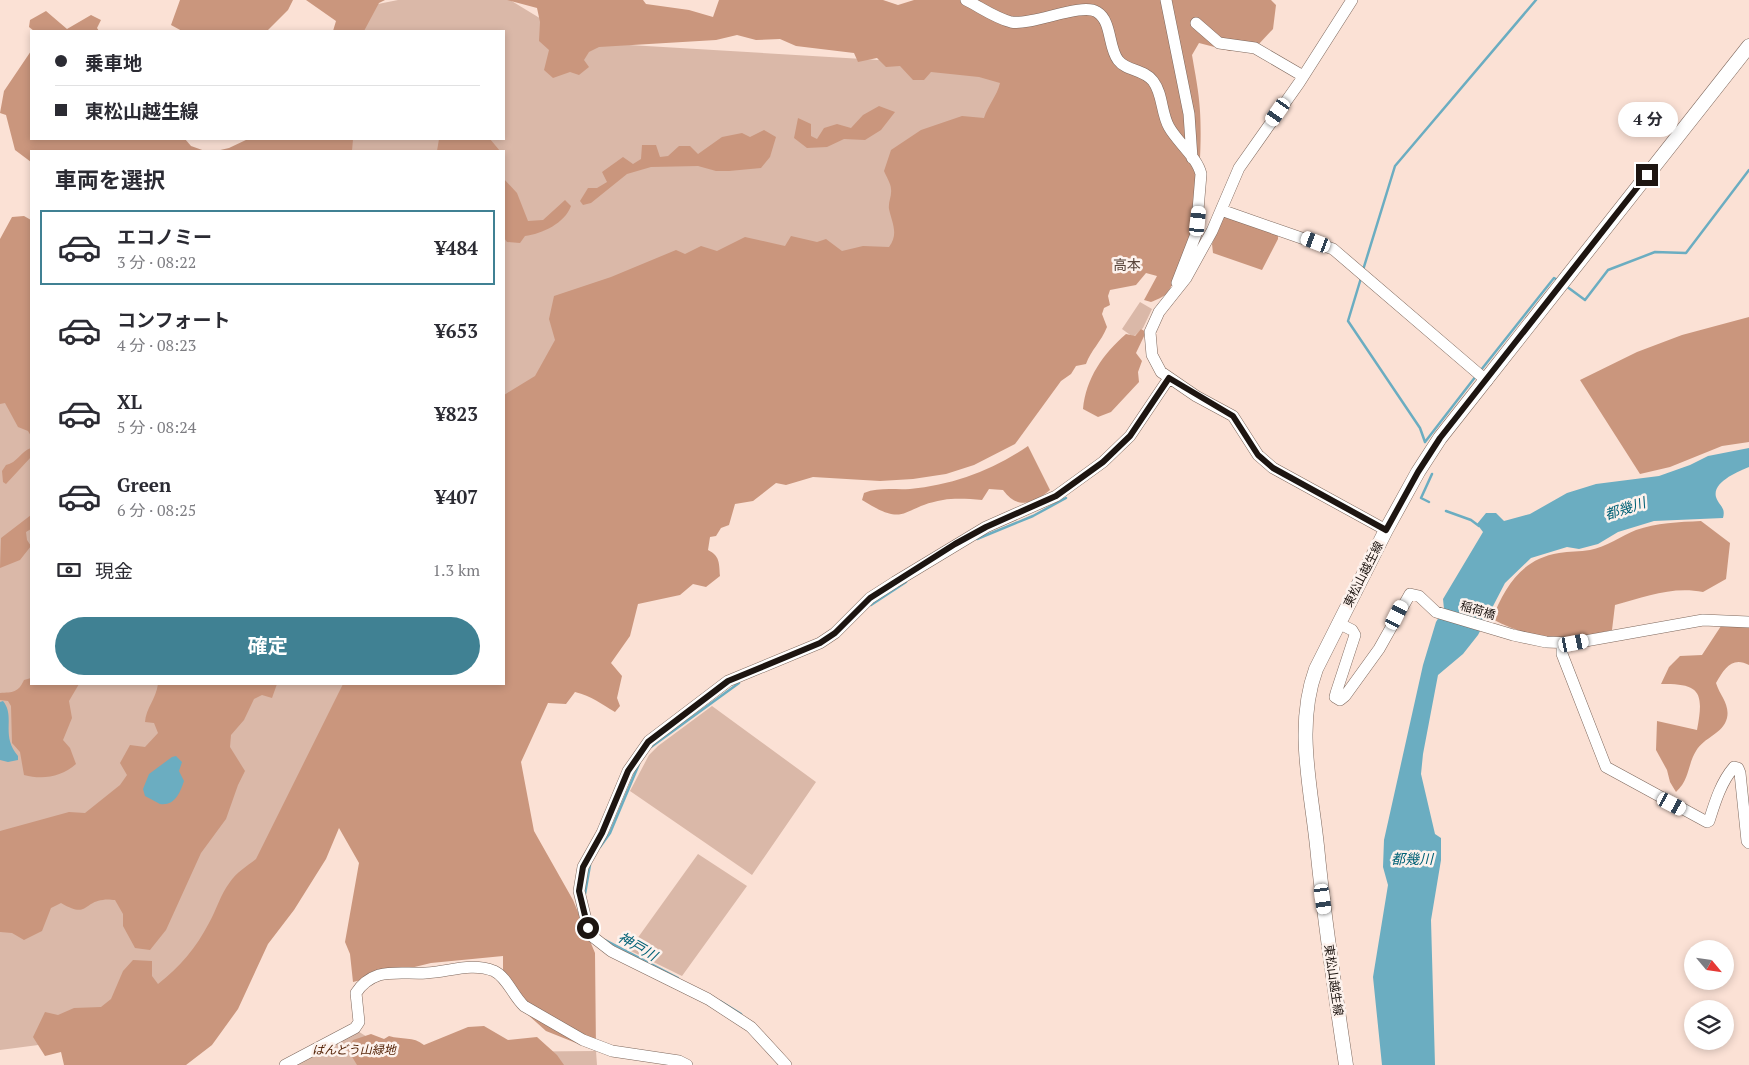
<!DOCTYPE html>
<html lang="ja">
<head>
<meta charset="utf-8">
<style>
	:root { --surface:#fff; --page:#f2f2f3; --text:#2b2b33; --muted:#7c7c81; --line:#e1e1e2; --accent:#408193 }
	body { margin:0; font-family:"PT Serif","Noto Sans JP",serif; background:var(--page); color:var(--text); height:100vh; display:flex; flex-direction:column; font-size:19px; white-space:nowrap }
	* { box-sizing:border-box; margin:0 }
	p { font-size:16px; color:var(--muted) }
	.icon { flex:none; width:28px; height:28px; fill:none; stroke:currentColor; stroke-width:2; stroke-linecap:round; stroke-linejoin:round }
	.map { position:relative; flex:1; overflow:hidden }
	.panel { position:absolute; left:30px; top:150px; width:475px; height:535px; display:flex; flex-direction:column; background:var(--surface); border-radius:0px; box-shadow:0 2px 8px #0003 }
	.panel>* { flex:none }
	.top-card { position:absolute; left:30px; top:30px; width:475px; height:110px; border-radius:0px; box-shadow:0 2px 8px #0003; display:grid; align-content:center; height:110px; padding:0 25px; background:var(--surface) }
	.needle { width:32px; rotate:119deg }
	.fabs { position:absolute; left:1684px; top:940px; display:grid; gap:10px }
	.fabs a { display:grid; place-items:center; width:50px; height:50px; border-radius:50%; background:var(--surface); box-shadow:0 2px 8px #0003; font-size:25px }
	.end { position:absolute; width:22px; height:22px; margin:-11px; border:6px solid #1d1511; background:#fff; box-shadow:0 0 0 2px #fff }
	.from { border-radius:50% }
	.bubble { position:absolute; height:35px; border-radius:18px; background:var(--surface); box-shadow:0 2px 8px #0003; font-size:16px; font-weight:700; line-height:35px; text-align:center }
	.car { position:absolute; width:15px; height:30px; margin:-15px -8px; border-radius:6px; box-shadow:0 0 4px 1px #0007; background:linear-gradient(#fff 24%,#345 0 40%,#fff 0 76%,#345 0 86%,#fff 0) }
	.top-card b { display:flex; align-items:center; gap:18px; height:48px; font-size:19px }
	.top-card b+b { border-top:1px solid var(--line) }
	.top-card i { width:12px; height:12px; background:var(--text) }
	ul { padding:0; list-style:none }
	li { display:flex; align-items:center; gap:15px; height:75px; margin:0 10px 8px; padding:0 15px; border:2px solid transparent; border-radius:0px }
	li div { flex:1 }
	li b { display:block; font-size:19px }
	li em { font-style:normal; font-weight:700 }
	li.on { border-color:var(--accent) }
	li>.icon { width:45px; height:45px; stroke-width:1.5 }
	h2 { padding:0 25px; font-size:22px; line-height:60px }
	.pay { display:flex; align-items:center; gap:12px; height:55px; padding:0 25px; font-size:19px }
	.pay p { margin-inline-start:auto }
	.button { display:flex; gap:10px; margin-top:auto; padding:10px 25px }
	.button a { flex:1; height:58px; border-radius:30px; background:var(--accent); color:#fff; font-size:20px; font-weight:700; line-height:58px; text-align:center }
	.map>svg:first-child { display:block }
</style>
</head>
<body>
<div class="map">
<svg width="1749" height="1065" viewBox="0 0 1749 1065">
	<rect width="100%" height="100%" fill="#fbe1d5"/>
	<path fill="#dab8a8" d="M398 0H510L579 42 997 67 1010 114 911 254 504 449V151H277L286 139H504V31H356L373 5Z
		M1140 302 1152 309 1143 328 1133 337 1122 329Z
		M31 333V684H349L184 1026 0 1050V345Z
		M712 706 816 782 752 875 630 791 649 755 658 746Z
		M698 854 747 886 682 976 629 950Z
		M356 1030 393 1053 596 1051 597 1065H291Z"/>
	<path fill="#ca967d" d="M180 0H293L288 10 267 31H182L171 25Z
		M306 0H385L379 3 364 31H333L336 21Z
		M507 0H643L646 4 689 10 713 17 719 0H883L898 5 914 0H1271L1276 5 1273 29 1257 46 1230 51 1199 43 1192 55C1195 73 1199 92 1200 111 1203 160 1196 252 1167 293 1164 297 1156 300 1151 302L1144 300 1157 276 1146 273 1136 285 1110 290 1108 296 1110 305 1104 308 1102 314 1107 327C1101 342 1091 350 1086 364L1076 366 1071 374 1061 381 1015 444 974 465 946 474 913 479 880 481 813 477 786 485 776 483 753 501 735 504 729 525 721 528 716 536 710 537 708 550C720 556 719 563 720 576L706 587 693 584 680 595 638 604 630 636 611 663 622 676 617 698 620 706 615 712C601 704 592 696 575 692L566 704 548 703 521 762 534 831 573 900 595 953 596 1051 546 1031 527 1014 503 973V956L431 963 353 982 350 954 345 942 359 863 339 828 326 859 294 910 268 944 238 1009 212 1045 186 1065H64L61 1052 45 1056 33 1037 45 1012 58 1015 74 1008 101 1007 111 999 123 971 133 960 152 961V976L158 984C180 967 196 948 209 923 217 909 220 895 230 882 236 873 247 866 256 859L343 684H504V395L535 376 555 340 549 319 554 296 611 277 676 250 685 254 701 246 717 251 745 237 785 246 791 236 817 242 826 239 842 251 863 246 889 247C899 234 892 223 889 209 888 202 892 196 891 189 891 184 886 176 884 171L891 150 921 130 962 116 984 118C988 105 997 96 1000 83L979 77 931 72 924 80H913L900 66 886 67 877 58 858 62 854 53 796 46 780 39 756 40 737 35 716 40 599 47 589 52 584 60 589 67 579 75 570 72 553 78 544 70 549 50 539 41 540 22 537 8Z
		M46 11 67 29 91 15 101 20 97 28 99 31H34L29 27 30 20Z
		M31 51V139H185L191 146 205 151H31V162L15 150 6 115 0 113 4 91Z
		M879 106 895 112 881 130 865 140 844 139 827 147 807 148 794 138 798 118 811 124V136L817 139 824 128 837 124 851 128 863 115Z
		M764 130 776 137 770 157 761 168 729 171H716L698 166 651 167 627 174 591 203 583 205 580 201 588 188H597L607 182 602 172 623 157 633 164 641 159 642 145H656L660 157 668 156 679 146H690L698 154 722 137 742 133 750 137Z
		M248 139H353L352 151H216L229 148Z
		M439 139H490L500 151H437Z
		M504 179 517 193 528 221 543 220 565 200 571 206C565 223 542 234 525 236L520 243 507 242 504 238Z
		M24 216 31 220V436L28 431 18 427 5 403 0 404V239L12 217Z
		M1224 216 1278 233V239L1262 270 1213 253 1212 244Z
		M1749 317V442L1722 446 1670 467 1640 474 1580 380 1637 352 1682 335Z
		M1141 329 1146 332 1136 353 1142 361 1138 372 1139 382 1111 412 1098 417 1083 409C1086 378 1103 354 1126 334L1135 336Z
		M1028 446 1050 490C1033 504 1018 510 1003 490L989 489 982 500C969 499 955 498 943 500 900 507 908 529 862 500L864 493C879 487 894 490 910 489 953 485 993 470 1028 446Z
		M31 448V457L6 484 3 482 2 471 6 465C17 463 21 451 31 448Z
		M31 515V529L26 532 27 540 31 546 20 560 0 568 1 538Z
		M1701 521 1730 543 1726 579 1703 592C1672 586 1645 597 1615 605L1612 630C1563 641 1538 642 1492 619 1505 587 1521 559 1559 553 1569 551 1580 552 1590 550 1606 547 1621 536 1636 530 1656 523 1679 522 1701 521Z
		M1721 626H1749V665C1732 656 1724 669 1716 683 1720 696 1730 704 1727 718 1723 734 1704 737 1696 751 1687 766 1690 779 1676 792L1670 782 1667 770 1656 750 1657 721 1697 730C1704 693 1701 683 1661 684L1669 667 1680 656 1702 655Z
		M31 678V684H79L69 701 72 718 63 740 70 748 76 764C61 777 43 780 24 775L20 752 12 743 11 706 8 701 0 700V693C13 692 18 693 24 680Z
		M158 684H277L272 698 262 695 254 699 244 720 231 735 230 747 245 771 238 785 226 819 201 853 166 930 150 950 135 948 123 926V914L115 900C112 900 107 899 103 900 83 902 88 919 61 903L51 908 42 931 24 940 12 933 0 932V831L69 812 85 813 120 785 127 775 120 763 130 745 145 747 158 733 154 723 145 722C146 708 156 699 158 684Z
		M484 1026 508 1040 537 1037 557 1055 564 1065H357L348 1050 353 1040 371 1034 384 1039 389 1036C402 1040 413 1036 424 1045L468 1027Z"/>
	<path fill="#6badc1" d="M1749 448V467C1739 471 1712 482 1716 497 1719 506 1726 507 1723 518L1654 521 1618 532 1598 544 1579 549 1567 547 1531 558 1505 583 1478 635 1463 654 1438 675 1423 754 1421 774 1435 834 1441 838V860L1431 920 1435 1065H1382L1373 977 1388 885 1383 867 1384 840 1423 665 1436 622 1444 609 1443 599 1483 532 1477 524 1486 513H1496L1504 521 1530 514 1567 493 1596 484 1659 476 1690 465 1708 456Z
		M3 701C16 717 0 735 18 756V760L8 762 0 760V702Z
		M176 756 182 762 179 771 184 781C180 793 175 806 160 804L145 796 143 789 149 774 172 757Z"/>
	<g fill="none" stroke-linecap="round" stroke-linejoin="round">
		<path stroke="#6badc1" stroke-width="2.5" d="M1363 270 1395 166 1536 0
			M1361 278 1348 321 1420 428 1425 442
			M1566 286 1585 300 1608 270 1655 252 1686 253 1749 170
			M1481 370 1554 278 1558 280
			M1425 442 1476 376
			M1429 502 1421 498 1432 474
			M1446 511 1471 520 1479 526
			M977 539 1033 516 1066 498
			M871 605 906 582
			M651 747 739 683
			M600 847 610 833 639 764
			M585 894 590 865
			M605 940 678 978
			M720 1001 741 1014"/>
		<g stroke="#7e685d" stroke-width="12">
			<path id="minor" d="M966 0C980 7 995 18 1011 22 1032 26 1082 2 1097 12 1112 21 1108 47 1118 60 1126 71 1144 69 1153 81 1163 94 1161 113 1169 127 1178 143 1197 157 1201 174L1196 234 1177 283
				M1166 0 1189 114 1192 158
				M1352 0 1299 83 1239 168 1212 231 1186 278 1159 312 1150 332 1152 355 1161 372 1196 396 1233 416 1258 455 1273 468 1386 530
				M1196 23 1219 43 1255 48 1303 76
				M1221 210 1333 249 1487 381
				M1338 623 1352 630 1355 635 1336 693 1335 697 1340 700 1345 696 1379 649 1410 594 1419 596 1436 612 1513 635 1546 642 1574 643 1703 620 1749 622
				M1562 643V654L1606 767 1707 822 1709 821C1715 802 1721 782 1734 767L1738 768 1740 773 1747 841 1749 843
				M285 1065 355 1028 359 1022 356 993C361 985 370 978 379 975 394 971 411 974 426 973 449 972 471 962 494 971 507 977 513 996 524 1006L583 1040 612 1051 679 1061 687 1065
				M786 1065 751 1027 708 999 611 951 593 937 588 928 579 891 583 867 602 833 628 771 649 741 728 681 820 643 835 633 870 598 895 582 986 527 1056 496 1103 462 1130 436 1169 378"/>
		</g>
		<g stroke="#7e685d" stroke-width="15">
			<path id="major" d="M1346 1065C1335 992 1324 919 1317 846 1311 788 1295 726 1316 669L1386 530 1418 472 1440 438 1749 46"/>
		</g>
		<use href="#minor" stroke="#fff" stroke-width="11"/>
		<use href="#major" stroke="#fff" stroke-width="14"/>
	</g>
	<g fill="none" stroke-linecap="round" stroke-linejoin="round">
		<path stroke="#1d1511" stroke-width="6" d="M588 928 579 891 583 867 602 833 628 771 648 742 728 681 820 643 835 633 870 598 955 544 986 527 1056 496 1103 462 1130 436 1169 378 1233 416 1258 455 1273 468 1386 530 1418 472 1440 438 1647 175"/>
	</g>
	<g text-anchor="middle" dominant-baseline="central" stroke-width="5" stroke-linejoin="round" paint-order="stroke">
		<g font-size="12" fill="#1d1511" stroke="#fdf2ed">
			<text transform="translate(1363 574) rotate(-63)">東松山越生線</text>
			<text transform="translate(1478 610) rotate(17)">稲荷橋</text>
			<text transform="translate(1334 980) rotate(82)">東松山越生線</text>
		</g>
		<g font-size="12" font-style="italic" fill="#552408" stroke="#fdf2ed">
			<text x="354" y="1049">ばんどう山緑地</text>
		</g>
		<g font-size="14" fill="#59453b" stroke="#fdf2ed">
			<text x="1127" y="264">高本</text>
		</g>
		<g font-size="14" font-style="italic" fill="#006176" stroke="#fdf2ed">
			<text transform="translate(1625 508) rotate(-18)">都幾川</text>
			<text x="1412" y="858">都幾川</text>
			<text transform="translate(638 946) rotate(30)">神戸川</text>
		</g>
	</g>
</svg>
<div class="fabs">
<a><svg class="needle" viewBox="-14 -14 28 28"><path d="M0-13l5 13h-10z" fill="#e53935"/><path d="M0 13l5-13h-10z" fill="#7c7c81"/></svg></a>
<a><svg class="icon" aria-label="layers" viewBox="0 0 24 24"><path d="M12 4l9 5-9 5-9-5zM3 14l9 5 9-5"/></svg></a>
</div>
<i class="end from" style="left:588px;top:928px"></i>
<i class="end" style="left:1647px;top:175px"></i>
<div class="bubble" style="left:1618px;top:102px;width:60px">4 分</div>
<i class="car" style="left:1278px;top:112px;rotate:215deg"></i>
<i class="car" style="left:1198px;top:221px;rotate:6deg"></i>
<i class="car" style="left:1316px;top:242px;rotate:291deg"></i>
<i class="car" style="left:1397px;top:615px;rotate:27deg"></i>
<i class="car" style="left:1574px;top:643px;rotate:79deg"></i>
<i class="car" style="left:1672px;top:804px;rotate:118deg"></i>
<i class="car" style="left:1323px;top:899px;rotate:172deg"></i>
<div class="top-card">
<b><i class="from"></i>乗車地</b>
<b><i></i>東松山越生線</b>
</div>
<section class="panel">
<h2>車両を選択</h2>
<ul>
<li class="on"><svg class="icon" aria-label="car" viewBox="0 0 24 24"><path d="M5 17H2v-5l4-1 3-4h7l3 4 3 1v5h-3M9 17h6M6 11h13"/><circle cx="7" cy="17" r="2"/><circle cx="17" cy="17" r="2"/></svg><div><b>エコノミー</b><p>3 分 · 08:22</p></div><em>¥484</em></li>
<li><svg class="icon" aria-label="car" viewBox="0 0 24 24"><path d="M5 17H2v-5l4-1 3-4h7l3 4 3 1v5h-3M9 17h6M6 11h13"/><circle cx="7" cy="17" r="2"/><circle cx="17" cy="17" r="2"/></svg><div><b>コンフォート</b><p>4 分 · 08:23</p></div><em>¥653</em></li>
<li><svg class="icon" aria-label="car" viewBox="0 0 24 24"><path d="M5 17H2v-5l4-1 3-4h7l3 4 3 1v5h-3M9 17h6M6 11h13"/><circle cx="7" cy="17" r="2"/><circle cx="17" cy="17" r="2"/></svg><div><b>XL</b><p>5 分 · 08:24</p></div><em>¥823</em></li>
<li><svg class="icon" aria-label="car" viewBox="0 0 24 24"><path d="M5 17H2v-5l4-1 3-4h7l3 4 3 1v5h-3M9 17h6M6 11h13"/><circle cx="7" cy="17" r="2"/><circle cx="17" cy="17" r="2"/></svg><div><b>Green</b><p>6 分 · 08:25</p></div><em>¥407</em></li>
</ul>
<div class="pay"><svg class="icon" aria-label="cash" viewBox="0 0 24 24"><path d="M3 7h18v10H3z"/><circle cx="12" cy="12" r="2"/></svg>現金<p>1.3 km</p></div>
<div class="button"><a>確定</a></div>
</section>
</div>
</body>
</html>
